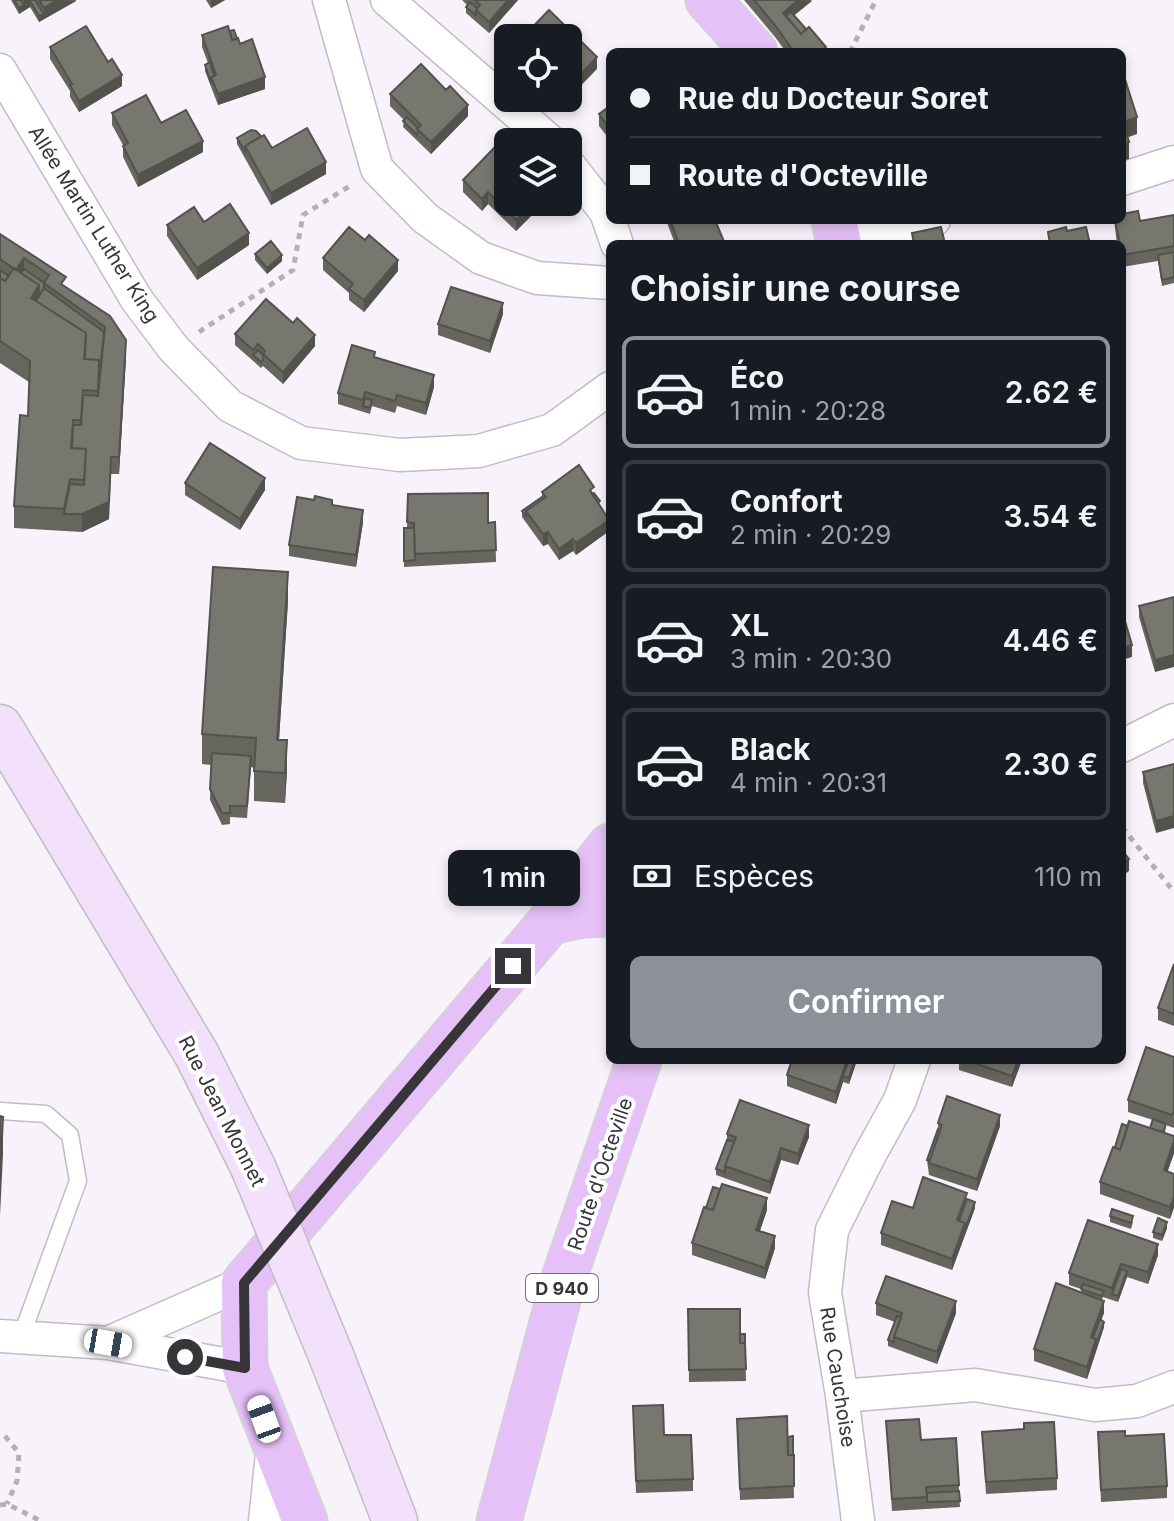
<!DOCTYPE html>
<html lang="fr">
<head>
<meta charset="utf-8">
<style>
	:root { --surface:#171b24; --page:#242831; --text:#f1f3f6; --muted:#9ea1a6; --line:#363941; --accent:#8c9099 }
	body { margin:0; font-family:Inter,sans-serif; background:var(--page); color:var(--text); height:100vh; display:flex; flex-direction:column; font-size:30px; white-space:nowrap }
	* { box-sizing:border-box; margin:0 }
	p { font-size:26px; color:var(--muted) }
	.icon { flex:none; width:44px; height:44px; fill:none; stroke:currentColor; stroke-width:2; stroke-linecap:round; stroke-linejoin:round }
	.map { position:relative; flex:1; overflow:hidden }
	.side { position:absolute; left:606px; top:240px; width:520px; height:824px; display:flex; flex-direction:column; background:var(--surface); border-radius:12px; box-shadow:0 4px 12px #0003 }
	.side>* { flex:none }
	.banner { position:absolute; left:606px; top:48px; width:520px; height:176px; border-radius:12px; box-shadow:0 4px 12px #0003; display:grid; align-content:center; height:176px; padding:0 24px; background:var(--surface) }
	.buttons { position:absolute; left:494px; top:24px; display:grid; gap:16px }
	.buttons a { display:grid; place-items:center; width:88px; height:88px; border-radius:12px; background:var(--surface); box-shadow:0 4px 12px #0003; font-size:40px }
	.end { position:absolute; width:36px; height:36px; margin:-18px; border:10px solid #373539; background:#fff; box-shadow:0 0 0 4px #fff }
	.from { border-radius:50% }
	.bubble { position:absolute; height:56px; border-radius:12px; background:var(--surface); box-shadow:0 4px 12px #0003; font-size:26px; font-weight:600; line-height:56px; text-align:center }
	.car { position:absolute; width:24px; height:48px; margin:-24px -12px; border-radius:10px; box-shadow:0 0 6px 2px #0007; background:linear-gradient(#fff 24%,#345 0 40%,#fff 0 76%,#345 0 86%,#fff 0) }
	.banner b { display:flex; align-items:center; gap:28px; height:76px; font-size:30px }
	.banner b+b { border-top:2px solid var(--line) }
	.banner i { width:20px; height:20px; background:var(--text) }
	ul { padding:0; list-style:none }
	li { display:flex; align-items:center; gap:24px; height:112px; margin:0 16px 12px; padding:0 8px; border:4px solid var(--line); border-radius:12px }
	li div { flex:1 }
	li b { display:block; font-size:30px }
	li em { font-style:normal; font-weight:600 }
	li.active { border-color:var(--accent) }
	li>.icon { width:72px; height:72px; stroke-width:1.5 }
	h2 { padding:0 24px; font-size:36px; line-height:96px }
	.pay { display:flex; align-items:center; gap:20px; height:88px; padding:0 24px; font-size:30px }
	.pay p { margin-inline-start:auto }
	.cta { display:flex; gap:16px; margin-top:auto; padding:16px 24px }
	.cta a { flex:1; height:92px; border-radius:12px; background:var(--accent); color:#fff; font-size:32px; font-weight:600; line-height:92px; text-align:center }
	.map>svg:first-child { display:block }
</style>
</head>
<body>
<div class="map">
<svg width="1174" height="1521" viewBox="0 0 1174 1521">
	<rect width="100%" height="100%" fill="#f8f2fb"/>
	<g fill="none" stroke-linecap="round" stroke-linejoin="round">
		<g stroke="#c2bcc4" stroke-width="19">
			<path id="lane" d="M0 1111 46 1114 70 1135 78 1181 21 1337"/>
		</g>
		<g stroke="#c2bcc4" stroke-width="35">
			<path id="street" d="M329 0 377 169 425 218 481 258 537 278 610 283
				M387 0 551 142
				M0 70 137 300 174 349 230 406 301 443 400 455 479 451 552 430 610 388
				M568 164 606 212 617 244
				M1122 179 1174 162
				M838 237 934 220
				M1122 746 1174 720
				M0 1336 108 1343 245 1368
				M108 1343 244 1283
				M842 1396 975 1385 1095 1405 1137 1401 1174 1387
				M265 1521 273 1445
				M858 1521 842 1396 825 1293 832 1230 868 1158 900 1100 914 1060"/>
		</g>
		<g stroke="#c2bcc4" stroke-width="47">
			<path id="secondary" d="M0 727 197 1055 253 1167
				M332 1358 395 1521"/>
		</g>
		<g stroke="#d3d3d3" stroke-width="47">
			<path id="primary" d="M708 0 755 52
				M834 220 839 244
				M550 922 583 915 610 914
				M305 1521 245 1368 244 1283 550 922 610 846
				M499 1521 564 1278 639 1060"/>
		</g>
		<path stroke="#b5b0b8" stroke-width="5" stroke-dasharray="6 6" stroke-linecap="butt" d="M850 52 876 0
			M199 332 293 270 303 215 353 184
			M1122 827 1174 892
			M5 1436 19 1453 17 1481 7 1504
			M0 1505 7 1504 41 1521"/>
		<use href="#lane" stroke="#fff" stroke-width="16"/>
		<use href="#street" stroke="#fff" stroke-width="32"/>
		<use href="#secondary" stroke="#f3e0fb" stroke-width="44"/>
		<use href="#primary" stroke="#e6c1f8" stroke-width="44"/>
		<g stroke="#c2bcc4" stroke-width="47" stroke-linecap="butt">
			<path id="secondary-bridge" d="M253 1167 332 1358"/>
		</g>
		<use href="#secondary-bridge" stroke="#f3e0fb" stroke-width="44"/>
	</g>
	<path fill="#66665f" d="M11 0H76V1L39 22 30 7 19 14Z
		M206 0H225L211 8Z
		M462 0H518L489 33 466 13V7L467 5Z
		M744 0H812L794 15 826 52H786L775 37Z
		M230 31 240 44 265 89 218 105 205 71V65L208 63 202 47V35Z
		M50 47 122 86 79 112 70 97V91L50 59Z
		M390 94 468 116 431 154 403 127 404 120 390 106Z
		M610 106V140L599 126V114Z
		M112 113 161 123 203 152 138 187 123 157V145L112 125Z
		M237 138 272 148 326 174 271 205 237 144Z
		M463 180 508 202H545L516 231 488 204 482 211 463 192Z
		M1174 215V283L1162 286 1158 261 1122 267V244H1117L1114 220 1140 221Z
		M666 220H715L725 244H675Z
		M204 221 249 245 197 280 167 236V225Z
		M0 234 66 287 110 316 126 357 119 474H111L109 519 82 532 14 528V506L28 416 29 382 0 363Z
		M255 254 282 261 267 274 255 260Z
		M323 258 398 271 364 312 349 300V293L323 270Z
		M503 314 490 353 438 335V324Z
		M235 334 315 346 283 384 263 366 261 368 235 345Z
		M375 358 434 387 426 415 397 406 395 413 372 406 370 414 338 404V393Z
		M185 483 265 490 240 530 185 495Z
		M542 492 594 493 609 531 576 555 573 551 559 560 548 544 543 546 522 517V511L542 497Z
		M408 494 488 523 495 522 496 562 404 567V528H407Z
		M332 505 363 522 356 567 289 556V545Z
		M1174 597 1155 672 1139 617V606Z
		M288 601 279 740 287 770 285 803 254 801V768L251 767 247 818 230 817V824L222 825 210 800 211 765 202 764V734Z
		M1174 764 1156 833 1143 783V772Z
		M1174 964V1026L1158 1020V1008Z
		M1174 1057V1128L1166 1125 1165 1133 1174 1136V1153L1167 1172 1174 1174 1170 1219 1100 1194V1182L1115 1147 1128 1126 1150 1128 1153 1120 1128 1112V1100Z
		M792 1060H857L849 1084 843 1082 836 1104 787 1086V1075Z
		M959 1060H1022L1012 1087 959 1070Z
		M938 1123 1000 1126 977 1191 929 1175 927 1160 938 1129Z
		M727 1134 809 1137 798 1165 781 1160 770 1194 716 1175V1169L727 1140Z
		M967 1199 975 1208 952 1270 881 1245V1233L913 1208Z
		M767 1210 760 1231 775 1248 765 1279 692 1255V1243Z
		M1110 1216 1133 1222 1131 1229 1110 1222Z
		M1167 1228 1162 1241 1153 1238V1232Z
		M1158 1255 1148 1284 1127 1277 1118 1302 1103 1297 1102 1300 1104 1313 1101 1320 1104 1327 1087 1379 1034 1361V1349L1081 1293V1289L1069 1285V1273Z
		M876 1303 956 1313 937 1364 888 1346V1340L895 1322 876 1315Z
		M688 1309 740 1334H745L746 1381 689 1382Z
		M633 1418 664 1434 693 1479V1491L636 1493Z
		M737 1419 788 1437 793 1436 794 1498 740 1500Z
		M886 1421 921 1440 956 1438 960 1507 892 1511Z
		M1024 1423 1057 1478V1490L986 1494 982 1432 1024 1429Z
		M1125 1436 1167 1486V1498L1101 1502 1098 1444Z"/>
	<path fill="#53534e" d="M24 0H34L30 1V7L19 14V8L24 5Z
		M57 0 76 1 39 22V16L44 14V8Z
		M211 0H225L211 8Z
		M508 0H518L489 33V22Z
		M798 0 812 1 786 22 783 13Z
		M597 57V69L566 101V98H568V88Z
		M122 75V86L79 112V101Z
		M265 77V89L218 105V94Z
		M468 105V116L431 154V142Z
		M1137 117V134L1123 139V122Z
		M203 141V152L138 187V175Z
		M1129 142V159L1122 161V144Z
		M326 162V174L271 205V193Z
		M488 192V204L482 211V199Z
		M533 202H545L516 231V220Z
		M249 233V245L197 280V268Z
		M282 255V261L267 274V268Z
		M24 258V275L16 270Z
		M398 260V271L364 312V300Z
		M39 285V307L31 298Z
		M503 303V314L490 353V341Z
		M315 335V346L283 384V372Z
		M126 340V357L119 474V457Z
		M434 375V387L426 415V403Z
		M111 457 109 519 82 532V514Z
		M265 478V490L240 530V519Z
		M363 510V522L356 567V555Z
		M609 520V531L576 555V543Z
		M548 532V544L543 546V534Z
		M573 539V551L559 560V549Z
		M288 572V601L277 770V740Z
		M1132 645V657L1122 660V648Z
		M1174 655V667L1155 672V660Z
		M287 740V770L285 803V773Z
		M1174 816V828L1156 833V821Z
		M1129 859V871L1122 876V865Z
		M847 1060H849L843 1076V1082L836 1104V1092Z
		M854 1060H857L849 1084V1078Z
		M1018 1060H1022L1012 1087V1076Z
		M1000 1115V1126L977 1191V1179Z
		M3 1117V1154L0 1216V1179Z
		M809 1125V1137L798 1165V1154Z
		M1174 1141V1153L1164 1182V1170Z
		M781 1148V1160L770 1194V1182Z
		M1174 1197V1208L1170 1219V1207Z
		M767 1198V1210L756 1241V1230Z
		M975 1202V1208L952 1270V1259L965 1223Z
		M1167 1222V1228L1162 1241V1235Z
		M775 1236V1248L765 1279V1268Z
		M1158 1244V1255L1148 1284V1272Z
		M1127 1271V1277L1118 1302V1296Z
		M956 1301V1313L937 1364V1352Z
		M1104 1301V1313L1093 1343 1091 1337Z
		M1104 1322V1327L1087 1379V1367L1096 1339Z"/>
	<path fill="#77776f" stroke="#53534e" stroke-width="2" d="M14 0H21L24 5 19 8Z
		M31 0H35L44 14 39 16 30 1Z
		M39 0H57L44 8Z
		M475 0H508L489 22 476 10 480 5Z
		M754 0H798L783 13 801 34 809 27 826 47 822 52H794L775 25Z
		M470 2 477 8 476 10V15L466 7Z
		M549 10 597 57 568 88V38H522Z
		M791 12 806 29 801 34 786 16Z
		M86 26 108 62 112 59 122 75 79 101 70 85 72 84 50 47Z
		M228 26 232 40 238 38 240 44 252 39 265 77 218 94 211 77 216 75 202 35Z
		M234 30 237 39 232 40 230 31Z
		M210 62 214 76 211 77V83L205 65Z
		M421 64 446 90 450 86 468 105 431 142 417 129 421 125 390 94Z
		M1122 70 1137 117 1123 122 1129 142 1122 144Z
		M146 95 161 123 186 110 203 141 138 175 123 146 128 143 112 113Z
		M610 106V129L599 114Z
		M407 117 418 128 417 135 403 121Z
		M307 128 326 162 271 193 245 146 264 135 272 148Z
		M251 130 256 131 261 136 245 146V151L237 138Z
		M497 145 508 155V202H533L516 220 488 192 482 199 463 180Z
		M230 204 249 233 197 268 167 225 194 207 204 222Z
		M1138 211 1140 221 1174 215V246L1122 255V244H1120L1115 220H1122V214Z
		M670 220H715L725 244H679Z
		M349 227 365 240 369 235 398 260 364 300 349 289 353 284 323 258Z
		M941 227 945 244H914L912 233Z
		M1066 227 1067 231 1086 227 1090 244H1050L1048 232Z
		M0 234 66 277 61 284 110 316 126 340 119 457H111L109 502 82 514H64L70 484 84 485 86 449 72 448 73 425H81L83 395 98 396 105 327 44 283 49 275 24 258 16 270 0 259Z
		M271 241 282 255 267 268 255 254Z
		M1174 252V277L1162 280 1158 255Z
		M14 268 39 285 31 298 86 333 84 359 99 360 98 391 83 390 81 420H73L71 448 86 449 84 480 70 479 64 509 14 506 20 415 28 416 30 361 0 341V278L5 281Z
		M24 269 44 283V288L39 295V285L21 273Z
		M0 270 9 276 5 281 0 278Z
		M451 287 503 303 490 341 438 324Z
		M44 288 104 332 100 370H99V360L85 359 86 333 36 301Z
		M266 299 293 323 297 318 315 335 283 372 263 354 265 351 258 344 253 350 235 334Z
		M352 345 375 352 374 357 434 375 426 403 397 395 395 401 365 392 363 400 338 393Z
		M258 350 263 355V360L261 362 253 355Z
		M365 398 372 400 370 408 363 406Z
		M210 443 265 478 240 519 185 483Z
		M579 465 594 487 590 490 609 520 576 543 573 539 559 549 548 532 543 534 526 511 546 497 542 492Z
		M488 493V523L495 522 496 550 415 554 414 523 407 522 408 494Z
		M594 493 600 501 598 503 592 494Z
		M315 496 332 500V505L363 510 356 555 289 545 297 497 314 500Z
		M542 497 543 499 526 511V516L522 511Z
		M404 528H414L415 560 404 561Z
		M213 567 288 572 277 740H287L285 773 254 771 256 738 202 734Z
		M1174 597V655L1155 660 1139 606Z
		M1122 611 1132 645 1122 648Z
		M212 753 251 756 247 806H230V813H222L210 789Z
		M1174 764V816L1156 821 1143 772Z
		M1122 850 1129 859 1122 865Z
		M1174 964V1014L1158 1008Z
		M1146 1047 1174 1057V1110L1172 1115 1128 1100Z
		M792 1060H847L836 1092 787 1075Z
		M849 1060 854 1062 849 1078 843 1076Z
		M965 1060H1018L1012 1076Z
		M947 1096 1000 1115 977 1179 929 1163 942 1125 938 1123Z
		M740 1100 809 1125 798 1154 781 1148 770 1182 725 1166 736 1137 727 1134Z
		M0 1116 3 1117 0 1179Z
		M1153 1119 1166 1124 1163 1132 1150 1128Z
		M1129 1121 1174 1136V1141L1164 1170 1174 1174V1197L1170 1207 1100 1182 1113 1147 1120 1150Z
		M1122 1124 1128 1126 1120 1150 1115 1147Z
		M938 1129 940 1130 930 1160H927Z
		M727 1140 734 1142 725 1166V1172L716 1169Z
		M923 1177 967 1193 957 1220 965 1223 952 1259 881 1233 892 1201 913 1208Z
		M722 1184 767 1198 756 1230 775 1236 765 1268 692 1243 704 1207 713 1210Z
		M713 1187 720 1189 713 1210 706 1208Z
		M967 1199 975 1202 965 1229V1223L959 1221Z
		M1112 1209 1133 1216 1131 1223 1110 1216Z
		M1158 1218 1167 1222 1162 1235 1153 1232Z
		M1088 1220 1158 1244 1148 1272 1121 1264 1112 1288 1069 1273Z
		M1121 1269 1127 1271 1118 1296 1112 1294Z
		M886 1276 956 1301 937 1352 894 1337 902 1313 876 1303Z
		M1056 1283 1104 1301 1091 1337 1096 1339 1087 1367 1034 1349Z
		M1083 1284 1104 1291 1101 1296 1081 1289Z
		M688 1309H740V1343H745L746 1369 689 1370Z
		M897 1316 901 1318 894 1337V1342L888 1340Z
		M1100 1319 1104 1322 1096 1345V1339L1093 1338Z
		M740 1334H745V1343H740Z
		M663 1405 664 1435H691L693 1479 636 1481 633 1406Z
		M787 1416 788 1455H794V1486L740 1489 737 1419Z
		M919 1419 921 1440 956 1438 959 1485 926 1487 927 1497 892 1499 886 1421Z
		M1054 1422 1057 1478 986 1482 982 1432 1024 1429V1423Z
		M1125 1431V1436L1164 1434 1167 1486 1101 1490 1098 1432Z
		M793 1436V1455H788V1437Z
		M959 1491 960 1501 927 1502V1493Z"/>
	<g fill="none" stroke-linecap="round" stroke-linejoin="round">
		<path stroke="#373539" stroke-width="10" d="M185 1357 245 1368 244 1283 513 966"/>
	</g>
	<g text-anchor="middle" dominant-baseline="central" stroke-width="8" stroke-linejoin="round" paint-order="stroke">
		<rect fill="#fff" stroke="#737274" stroke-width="2" x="526" y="1274" width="72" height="28" rx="6"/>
		<g font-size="18" font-weight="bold" fill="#373539">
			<text x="562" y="1288">D 940</text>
		</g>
		<g font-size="20" fill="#373539" stroke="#fff">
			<text transform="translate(94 224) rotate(58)">Allée Martin Luther King</text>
			<text transform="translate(222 1111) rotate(63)">Rue Jean Monnet</text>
			<text transform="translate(600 1174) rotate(-71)">Route d'Octeville</text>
			<text transform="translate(838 1377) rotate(81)">Rue Cauchoise</text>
		</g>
	</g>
</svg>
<div class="buttons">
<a><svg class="icon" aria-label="locate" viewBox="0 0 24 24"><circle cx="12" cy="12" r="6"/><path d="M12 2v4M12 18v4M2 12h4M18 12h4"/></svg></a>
<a><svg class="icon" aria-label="layers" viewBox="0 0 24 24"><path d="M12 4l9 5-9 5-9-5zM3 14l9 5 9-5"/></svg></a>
</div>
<i class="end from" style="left:185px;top:1357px"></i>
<i class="end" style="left:513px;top:966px"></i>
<div class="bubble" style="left:448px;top:850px;width:132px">1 min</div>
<i class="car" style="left:108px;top:1343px;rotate:100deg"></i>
<i class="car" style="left:264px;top:1419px;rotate:340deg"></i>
<div class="banner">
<b><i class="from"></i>Rue du Docteur Soret</b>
<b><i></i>Route d'Octeville</b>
</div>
<section class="side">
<h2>Choisir une course</h2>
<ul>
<li class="active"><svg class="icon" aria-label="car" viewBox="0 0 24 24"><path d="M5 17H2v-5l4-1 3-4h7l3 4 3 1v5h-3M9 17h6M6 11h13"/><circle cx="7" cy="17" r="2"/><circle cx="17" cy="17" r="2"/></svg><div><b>Éco</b><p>1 min · 20:28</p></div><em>2.62 €</em></li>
<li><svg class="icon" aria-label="car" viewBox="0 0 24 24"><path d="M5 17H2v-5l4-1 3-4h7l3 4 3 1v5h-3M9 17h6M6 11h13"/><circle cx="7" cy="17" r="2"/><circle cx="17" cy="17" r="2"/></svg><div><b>Confort</b><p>2 min · 20:29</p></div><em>3.54 €</em></li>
<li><svg class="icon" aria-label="car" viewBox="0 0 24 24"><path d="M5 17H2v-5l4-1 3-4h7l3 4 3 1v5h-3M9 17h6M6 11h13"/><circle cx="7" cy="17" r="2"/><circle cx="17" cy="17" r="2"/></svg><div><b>XL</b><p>3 min · 20:30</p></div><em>4.46 €</em></li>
<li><svg class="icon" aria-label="car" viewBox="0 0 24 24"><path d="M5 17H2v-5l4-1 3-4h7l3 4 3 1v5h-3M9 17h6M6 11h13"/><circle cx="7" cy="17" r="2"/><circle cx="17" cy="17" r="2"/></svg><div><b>Black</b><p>4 min · 20:31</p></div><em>2.30 €</em></li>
</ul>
<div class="pay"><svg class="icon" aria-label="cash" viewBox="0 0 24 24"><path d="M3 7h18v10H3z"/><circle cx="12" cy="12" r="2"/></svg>Espèces<p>110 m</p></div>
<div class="cta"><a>Confirmer</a></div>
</section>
</div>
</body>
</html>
